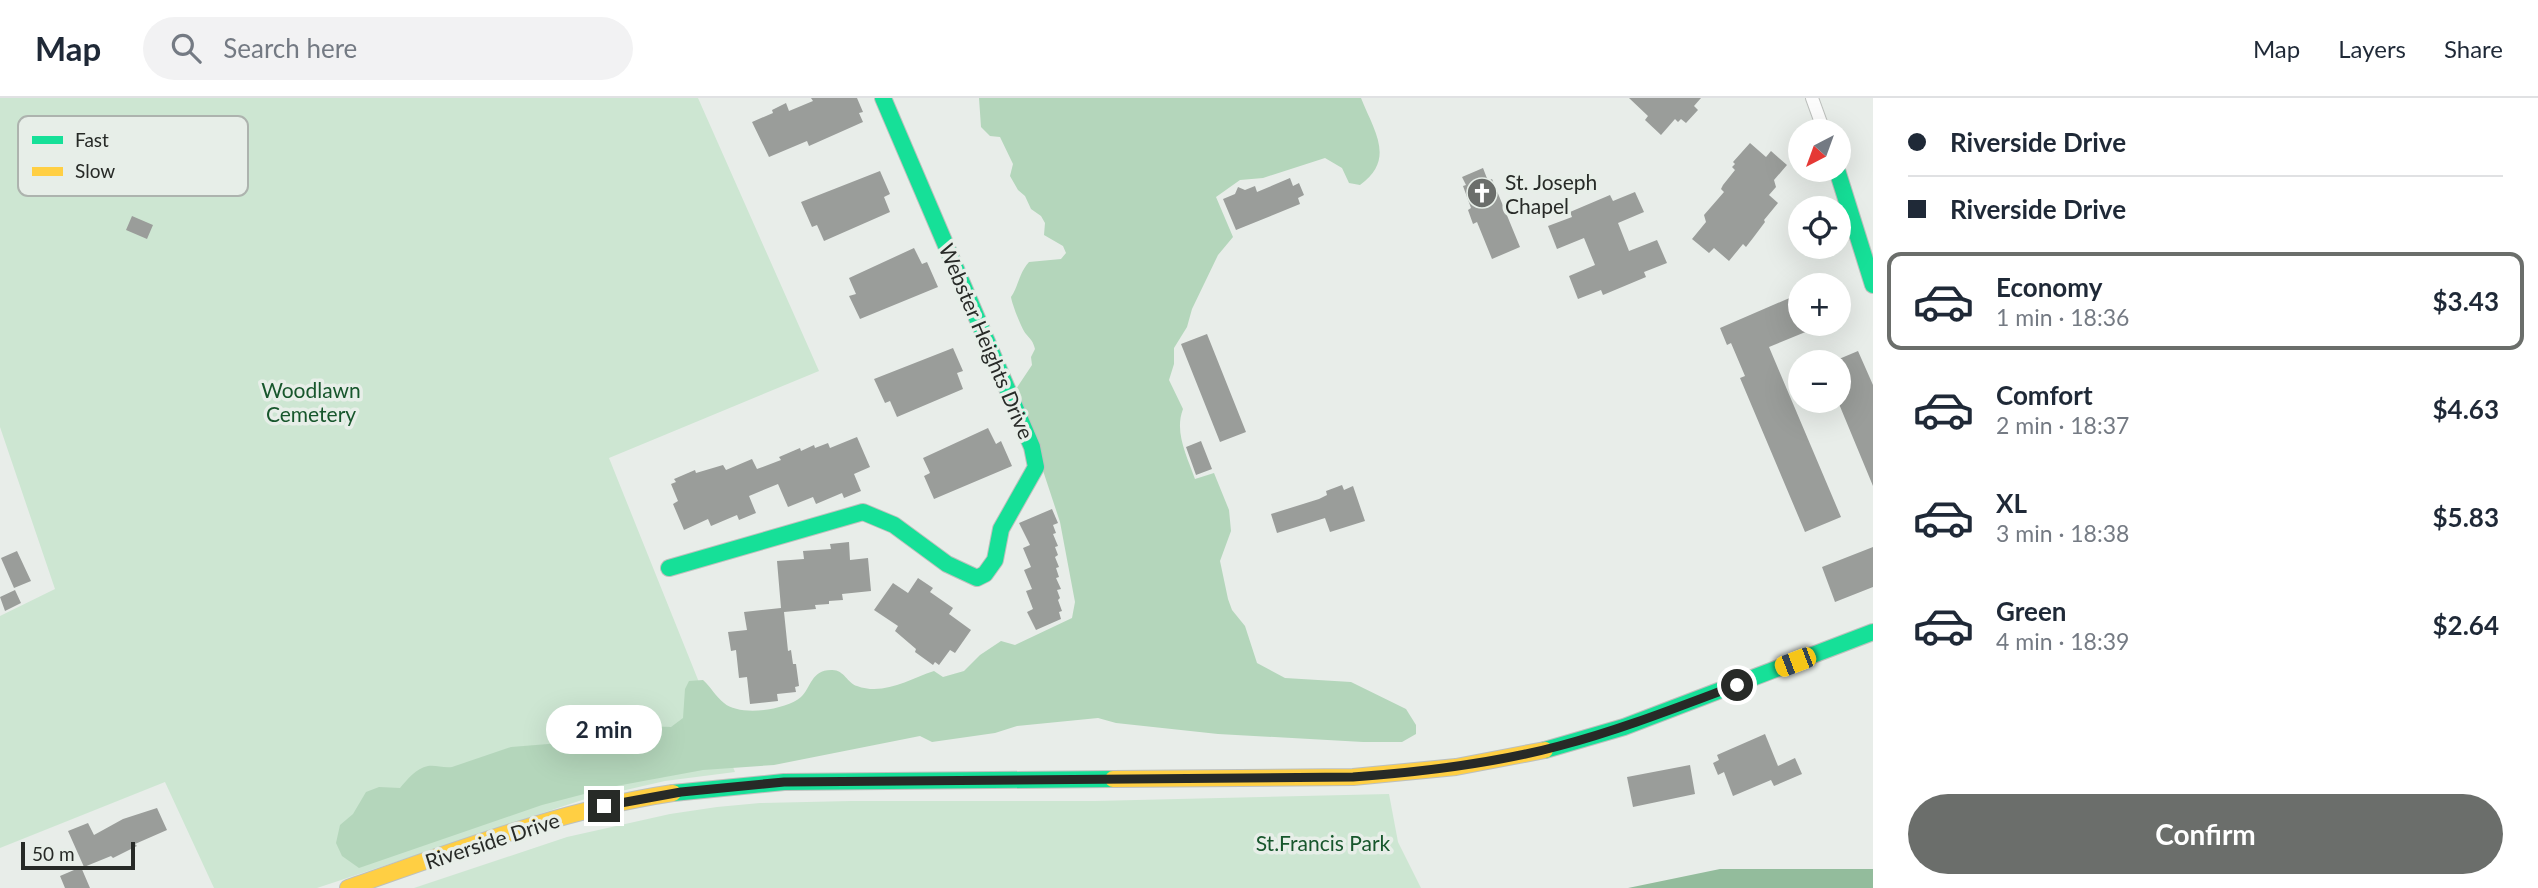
<!DOCTYPE html>
<html lang="en">
<head>
<meta charset="utf-8">
<style>
	:root { --surface:#fff; --page:#f2f2f3; --text:#1f2937; --muted:#747a83; --line:#e0e1e3; --accent:#6b6e6b }
	body { margin:0; font-family:Lato,sans-serif; background:var(--page); color:var(--text); height:100vh; display:flex; flex-direction:column; font-size:26px; white-space:nowrap }
	* { box-sizing:border-box; margin:0 }
	p { font-size:23px; color:var(--muted) }
	.icon { flex:none; width:38px; height:38px; fill:none; stroke:currentColor; stroke-width:2; stroke-linecap:round; stroke-linejoin:round }
	.map { position:relative; flex:1; overflow:hidden }
	.details { display:flex; flex-direction:column; background:var(--surface); width:665px }
	.details>* { flex:none }
	.top-card { display:grid; align-content:center; height:154px; padding:0 35px; background:var(--surface) }
	.needle { width:46px; rotate:221deg }
	.tools { position:absolute; left:1788px; top:21px; display:grid; gap:14px }
	.tools a { display:grid; place-items:center; width:63px; height:63px; border-radius:50%; background:var(--surface); box-shadow:0 7px 28px #0002; font-size:35px }
	.scale { position:absolute; left:21px; bottom:18px; width:114px; box-sizing:border-box; padding-left:7px; border:4px solid #272a27; border-top:0; font-size:19px; line-height:24px; white-space:nowrap; color:#272a27; -webkit-text-stroke:5px #e7eee8; paint-order:stroke }
	.end { position:absolute; width:32px; height:32px; margin:-16px; border:9px solid #272a27; background:#fff; box-shadow:0 0 0 4px #fff }
	.from { border-radius:50% }
	.bubble { position:absolute; height:49px; border-radius:24px; background:var(--surface); box-shadow:0 7px 28px #0002; font-size:23px; font-weight:700; line-height:49px; text-align:center }
	.car { position:absolute; width:21px; height:42px; margin:-21px -10px; border-radius:9px; box-shadow:0 0 5px 2px #0007; background:linear-gradient(#f5c518 24%,#345 0 40%,#f5c518 0 76%,#345 0 86%,#f5c518 0) }
	.top-card b { display:flex; align-items:center; gap:24px; height:66px; font-size:26px }
	.top-card b+b { border-top:2px solid var(--line) }
	.top-card i { width:18px; height:18px; background:var(--text) }
	ul { padding:0; list-style:none }
	li { display:flex; align-items:center; gap:21px; height:98px; margin:0 14px 10px; padding:0 21px; border:4px solid transparent; border-radius:14px }
	li div { flex:1 }
	li b { display:block; font-size:26px }
	li em { font-style:normal; font-weight:700 }
	li.selected { border-color:var(--accent) }
	li>.icon { width:63px; height:63px; stroke-width:1.5 }
	.button { display:flex; gap:14px; margin-top:auto; padding:14px 35px }
	.button a { flex:1; height:80px; border-radius:42px; background:var(--accent); color:#fff; font-size:28px; font-weight:700; line-height:80px; text-align:center }
	header { display:flex; align-items:center; gap:42px; box-sizing:border-box; height:98px; padding:0 35px; background:var(--surface); border-bottom:2px solid var(--line) }
	header strong { font-size:33px }
	nav { display:flex; gap:38px; margin-inline-start:auto; font-size:24px }
	.search { width:490px; height:63px; background:var(--page); display:flex; align-items:center; gap:18px; box-sizing:border-box; padding:0 24px; border-radius:38px; color:var(--muted); font-size:26px }
	main { display:flex; flex:1; min-height:0 }
	.map>svg:first-child { display:block }
</style>
</head>
<body>
<header>
<strong>Map</strong>
<div class="search"><svg class="icon" aria-label="search" viewBox="0 0 24 24"><circle cx="10" cy="10" r="6"/><path d="M15 15l6 6"/></svg>Search here</div>
<nav><a>Map</a><a>Layers</a><a>Share</a></nav>
</header>
<main>
<div class="map">
<svg width="1873" height="790" viewBox="0 0 1873 790">
	<rect width="100%" height="100%" fill="#e8ede9"/>
	<path fill="#cde6d2" d="M0 0H698L819 273 609 360 735 674 665 683 582 702 317 790H214L165 684 0 750V518L55 491 0 329Z
		M1389 696 1398 744 1421 790H414L567 739 670 716 717 709 760 705 851 703H1095Z"/>
	<path fill="#b4d6bb" d="M979 0H1361C1374 33 1396 61 1360 87L1349 85 1342 70 1325 60 1263 80 1240 82 1216 99 1233 139 1218 157 1192 211 1187 229 1174 250V266L1169 282 1183 311C1174 334 1187 358 1195 381L1214 375 1229 412 1231 433 1220 463 1228 501 1232 512 1245 528 1257 565 1285 580 1351 584 1406 611 1416 627V636L1402 644H1363L1218 636 1116 625 1098 620 1017 628 995 635 932 644 920 638 774 667 703 672 611 689 542 707 359 770 342 758 336 745 340 727 353 716 366 694 379 689 400 690C407 682 416 670 428 668 436 667 443 670 452 669L511 649 598 642 647 628 671 629 683 620 685 591 689 583 703 582C711 589 716 599 724 605 740 619 786 612 801 599 811 590 811 572 831 572 844 571 847 585 857 588 884 598 909 581 934 573L943 579 964 573 980 557 1001 543 1015 547 1072 520 1075 504 1060 424 1016 291 1032 267 1031 259 1035 251C1033 243 1031 242 1026 236 1022 232 1012 206 1011 199 1019 187 1019 175 1029 164L1061 161 1066 155 1063 148 1044 137 1045 125 1041 118 1031 111 1025 98 1018 92 1010 78 1013 66 1000 39 990 38 981 29Z"/>
	<path fill="#93bc9c" d="M1720 771H1873V790H1628Z"/>
	<path fill="#9a9d9a" d="M811 0H857L863 14 859 15 863 24 809 48 807 43 769 59 752 24 773 15 772 12 786 5 789 13 813 3Z
		M1629 0H1701L1694 8 1698 12 1686 25 1681 21 1678 24 1675 21 1661 37 1645 22 1648 18Z
		M1750 45 1766 59 1771 53 1787 67 1774 82 1776 89 1769 97 1778 105 1764 122 1765 124 1753 140 1746 149 1743 146 1729 163 1714 150 1709 155 1692 141 1706 124 1704 117 1724 94 1721 91 1723 87 1735 72 1732 69 1735 66 1733 64Z
		M1483 70 1488 83 1492 81 1520 149 1492 161 1477 124 1473 126 1468 112 1471 110 1463 88 1466 87 1462 79Z
		M880 73 890 96 884 99 890 114 824 143 817 127 812 129 801 104Z
		M1290 80 1293 88 1299 85 1304 97 1298 100 1300 106 1236 132 1223 101 1235 96 1238 89 1245 92 1255 88 1257 94Z
		M1635 94 1644 114 1618 125 1629 153 1657 142 1667 165 1644 174 1646 179 1603 197 1601 192 1578 201 1569 178 1595 167 1584 140 1557 151 1548 128 1572 119 1570 114 1610 97 1613 103Z
		M132 118 153 127 147 141 126 132Z
		M914 150 922 166 927 164 938 189 860 221 849 198 856 196 849 180Z
		M1801 195V226H1825L1769 249 1841 419 1805 434 1740 280 1745 278 1731 245 1727 247 1720 230Z
		M1207 236 1246 334 1220 344 1181 246Z
		M953 250 963 273 957 275 963 291 897 319 890 303 885 305 874 281Z
		M1858 253 1873 287V388L1839 306V261Z
		M988 330 996 346 1001 343 1012 368 934 401 924 378 930 375 923 360Z
		M857 339 870 369 854 376 861 393 844 400 842 395 816 406 813 399 788 409 778 386 749 398 756 415 739 422 737 417 711 428 708 421 684 432 673 406 678 403 671 386 676 384 674 381 695 372 696 375 723 367 726 372 752 361 757 371 781 362 779 359 800 350 801 353 814 347 815 350 828 345 830 350Z
		M1201 343 1212 371 1196 377 1186 349Z
		M1342 387 1344 392 1353 388 1365 423 1330 434 1325 420 1277 435 1271 416 1319 401 1327 397 1326 393Z
		M1052 411 1058 425 1053 427 1056 435 1053 436 1058 448 1055 449 1058 457 1055 459 1059 469 1056 470 1059 479 1056 480 1061 491 1057 492 1060 500 1058 502 1062 513 1059 514 1061 521 1036 532 1027 514 1033 511 1026 493 1032 491 1024 472 1031 469 1023 450 1030 447 1019 425Z
		M849 444 850 462 868 460 871 493 842 496 843 502 829 503V506L815 507 816 511 784 514 788 553 791 552 793 566H796L799 588 795 589 796 594 777 596 778 603 750 606 747 579 739 580 736 552 731 553 728 534 747 532 744 514 781 510 777 463 804 461 803 453 831 451 830 446Z
		M1873 449V489L1835 504 1822 469Z
		M17 453 31 483 14 490 1 460Z
		M918 480 933 490 930 494 953 510 949 516 971 532 955 555 950 552 939 567 935 564 933 567 915 554 916 551 895 533 898 528 874 512 893 485 908 495Z
		M15 492 21 505 5 513 0 499Z
		M1765 636 1778 668 1795 660 1802 676 1774 688 1771 682 1733 698 1724 674 1718 677 1713 665 1719 662 1717 657Z
		M1690 667 1695 696 1633 709 1627 679Z
		M157 710 167 732 135 746 137 748 113 760 111 758 84 769 68 733 88 725 94 737 123 721Z
		M81 769 90 790H65L60 778Z"/>
	<g fill="none" stroke-linecap="round" stroke-linejoin="round">
		<g stroke="#bdc0bd" stroke-width="14">
			<path id="street" d="M1812 0 1824 33"/>
		</g>
		<g stroke="#bdc0bd" stroke-width="18">
			<path id="fast" d="M1837 72 1873 187
				M669 470 863 414 894 427 947 466 977 480 985 476 995 462 1001 431 1036 369 1032 349 883 0
				M1545 652 1624 629 1873 534
				M673 695 784 684 1113 681"/>
		</g>
		<g stroke="#bdc0bd" stroke-width="18">
			<path id="slow" d="M1113 681 1353 679 1456 669 1545 652
				M348 790C455 753 560 712 673 695"/>
		</g>
		<use href="#street" stroke="#fcfcfc" stroke-width="12"/>
		<use href="#fast" stroke="#16e098" stroke-width="16"/>
		<use href="#slow" stroke="#ffcf43" stroke-width="16"/>
	</g>
	<g fill="none" stroke-linecap="round" stroke-linejoin="round">
		<path stroke="#272a27" stroke-width="9" d="M604 708 681 694 784 684 1353 679C1422 674 1492 666 1559 648 1620 632 1678 609 1737 587"/>
	</g>
	<defs>
		<g id="church-disc" transform="scale(1.575)"><circle r="9.5" fill="#6b6e6b" stroke="#e7eee8"/><path d="M-1.2-6h2.4v3.5h3.3v2.4h-3.3V6h-2.4V-.1h-3.3v-2.4h3.3Z" fill="#fff"/></g>
	</defs>
	<g fill-rule="evenodd">
		<use href="#church-disc" x="1482" y="95"/>
	</g>
	<g text-anchor="middle" dominant-baseline="central" stroke-width="7" stroke-linejoin="round" paint-order="stroke">
		<g font-size="21" fill="#272a27" stroke="#e7eee8" text-anchor="start">
			<text x="1505" y="83">St. Joseph<tspan x="1505" dy="24">Chapel</tspan></text>
		</g>
		<g font-size="21" fill="#272a27" stroke="#e7eee8">
			<text transform="translate(987 243) rotate(67)">Webster Heights Drive</text>
			<text transform="translate(492 742) rotate(-18)">Riverside Drive</text>
		</g>
		<g font-size="21" fill="#17562c" stroke="#e7eee8">
			<text x="311" y="291">Woodlawn<tspan x="311" dy="24">Cemetery</tspan></text>
			<text x="1323" y="744">St.Francis Park</text>
		</g>
	</g>
	<rect x="18" y="18" width="230" height="80" rx="10" fill="#e7eee8" stroke="#adb3ae" stroke-width="2"/>
	<rect x="32" y="38" width="31" height="8" fill="#16e098"/>
	<rect x="32" y="69" width="31" height="9" fill="#ffcf43"/>
	<g font-size="19" fill="#272a27">
		<text x="75" y="49">Fast</text>
		<text x="75" y="80">Slow</text>
	</g>
</svg>
<div class="tools">
<a><svg class="needle" viewBox="-14 -14 28 28"><path d="M0-13l5 13h-10z" fill="#e53935"/><path d="M0 13l5-13h-10z" fill="#747a83"/></svg></a>
<a><svg class="icon" aria-label="locate" viewBox="0 0 24 24"><circle cx="12" cy="12" r="6"/><path d="M12 2v4M12 18v4M2 12h4M18 12h4"/></svg></a>
<a>+</a>
<a>−</a>
</div>
<div class="scale">50 m</div>
<i class="end from" style="left:1737px;top:587px"></i>
<i class="end" style="left:604px;top:708px"></i>
<div class="bubble" style="left:546px;top:607px;width:116px">2 min</div>
<i class="car" style="left:1795px;top:564px;rotate:249deg"></i>
</div>
<section class="details">
<div class="top-card">
<b><i class="from"></i>Riverside Drive</b>
<b><i></i>Riverside Drive</b>
</div>
<ul>
<li class="selected"><svg class="icon" aria-label="car" viewBox="0 0 24 24"><path d="M5 17H2v-5l4-1 3-4h7l3 4 3 1v5h-3M9 17h6M6 11h13"/><circle cx="7" cy="17" r="2"/><circle cx="17" cy="17" r="2"/></svg><div><b>Economy</b><p>1 min · 18:36</p></div><em>$3.43</em></li>
<li><svg class="icon" aria-label="car" viewBox="0 0 24 24"><path d="M5 17H2v-5l4-1 3-4h7l3 4 3 1v5h-3M9 17h6M6 11h13"/><circle cx="7" cy="17" r="2"/><circle cx="17" cy="17" r="2"/></svg><div><b>Comfort</b><p>2 min · 18:37</p></div><em>$4.63</em></li>
<li><svg class="icon" aria-label="car" viewBox="0 0 24 24"><path d="M5 17H2v-5l4-1 3-4h7l3 4 3 1v5h-3M9 17h6M6 11h13"/><circle cx="7" cy="17" r="2"/><circle cx="17" cy="17" r="2"/></svg><div><b>XL</b><p>3 min · 18:38</p></div><em>$5.83</em></li>
<li><svg class="icon" aria-label="car" viewBox="0 0 24 24"><path d="M5 17H2v-5l4-1 3-4h7l3 4 3 1v5h-3M9 17h6M6 11h13"/><circle cx="7" cy="17" r="2"/><circle cx="17" cy="17" r="2"/></svg><div><b>Green</b><p>4 min · 18:39</p></div><em>$2.64</em></li>
</ul>
<div class="button"><a>Confirm</a></div>
</section>
</main>
</body>
</html>
